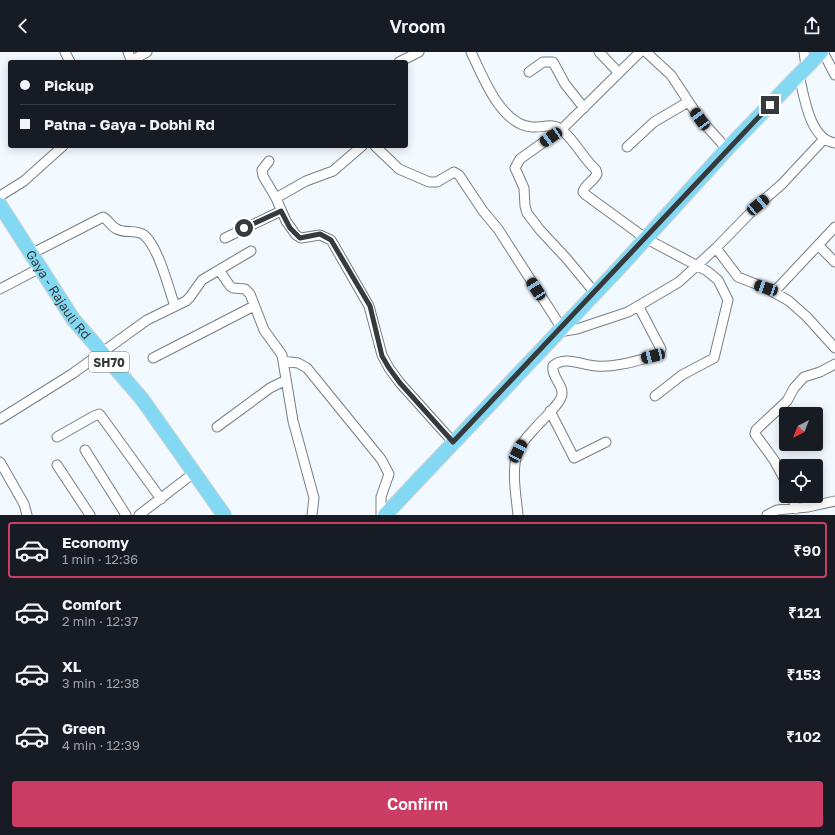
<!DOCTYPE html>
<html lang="en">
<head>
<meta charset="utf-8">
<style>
	:root { --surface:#171b24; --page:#242831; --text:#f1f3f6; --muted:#9ea1a6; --line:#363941; --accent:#cc3d66 }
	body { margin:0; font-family:"Golos Text",sans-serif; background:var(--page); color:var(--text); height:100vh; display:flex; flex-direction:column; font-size:15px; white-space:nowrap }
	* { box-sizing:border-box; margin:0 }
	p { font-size:13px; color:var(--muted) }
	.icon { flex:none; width:22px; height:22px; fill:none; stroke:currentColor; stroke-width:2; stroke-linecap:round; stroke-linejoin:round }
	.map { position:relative; height:463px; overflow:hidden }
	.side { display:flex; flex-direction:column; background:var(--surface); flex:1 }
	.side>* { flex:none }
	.top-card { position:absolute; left:8px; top:8px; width:400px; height:88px; border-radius:4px; box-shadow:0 2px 10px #0003; display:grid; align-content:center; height:88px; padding:0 12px; background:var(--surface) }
	.needle { width:26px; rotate:222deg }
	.tools { position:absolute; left:779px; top:355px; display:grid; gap:8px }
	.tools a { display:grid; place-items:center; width:44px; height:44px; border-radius:4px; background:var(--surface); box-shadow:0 2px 10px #0003; font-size:20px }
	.end { position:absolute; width:18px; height:18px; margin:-9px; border:5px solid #363a3d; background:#fff; box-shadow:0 0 0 2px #fff }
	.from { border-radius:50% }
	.car { position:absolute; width:12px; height:24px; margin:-12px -6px; border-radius:5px; box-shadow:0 0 3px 1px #0007; background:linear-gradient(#222 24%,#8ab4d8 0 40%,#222 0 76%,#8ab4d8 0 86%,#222 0) }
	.top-card b { display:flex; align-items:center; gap:14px; height:38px; font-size:15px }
	.top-card b+b { border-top:1px solid var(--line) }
	.top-card i { width:10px; height:10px; background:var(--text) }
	ul { padding:7px 0 0; list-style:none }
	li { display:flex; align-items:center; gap:12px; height:56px; margin:0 8px 6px; padding:0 4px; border:2px solid transparent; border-radius:4px }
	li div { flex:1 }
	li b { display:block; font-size:15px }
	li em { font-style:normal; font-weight:600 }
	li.active { border-color:var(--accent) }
	li>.icon { width:36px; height:36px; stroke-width:1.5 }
	.primary-button { display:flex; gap:8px; margin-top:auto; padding:8px 12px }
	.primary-button a { flex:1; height:46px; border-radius:4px; background:var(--accent); color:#fff; font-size:16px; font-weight:600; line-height:46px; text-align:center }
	header { display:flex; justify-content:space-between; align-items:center; height:52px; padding:0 12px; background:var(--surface); font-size:18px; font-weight:600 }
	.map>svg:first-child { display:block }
</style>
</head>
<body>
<header><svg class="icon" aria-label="back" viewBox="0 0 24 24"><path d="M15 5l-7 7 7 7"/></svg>Vroom<svg class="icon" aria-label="share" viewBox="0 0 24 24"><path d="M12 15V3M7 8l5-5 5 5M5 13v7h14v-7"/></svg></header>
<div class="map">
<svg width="835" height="463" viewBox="0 0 835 463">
	<rect width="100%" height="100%" fill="#f2f9ff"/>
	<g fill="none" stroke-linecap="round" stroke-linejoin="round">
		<g stroke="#777e85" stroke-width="11">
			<path id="street" d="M65 0 70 10
				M128 0 132 10
				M471 0C483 25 501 73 532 75 543 76 553 70 562 78 575 89 583 106 596 118L597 122C594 129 585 132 583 140L586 143 645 186 707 219 718 228 728 248 714 306 682 323 655 344
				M599 0 619 21
				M646 0 671 23 700 67 727 97
				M804 0 806 15
				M823 0 835 23
				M131 9 147 0
				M399 10 419 0
				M529 20 543 10H553L565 32 584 56
				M799 23C804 43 809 87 835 91
				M375 94 399 117 429 130H437L454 120 459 123 483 159 498 177 561 275
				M627 95 654 70 688 50
				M269 109 262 118 263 124 276 146 286 169 296 183 301 186 320 183 331 188 369 254 382 303 389 316 400 331 453 390
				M0 144 24 129 63 94
				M276 146 306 129 333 119 362 94
				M225 186 281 159
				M818 193 835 210
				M716 196 738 225 766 236 789 249 807 265 835 296
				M31 202 103 165C109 168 111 175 117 177 125 182 135 177 144 183 159 196 168 235 175 254
				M219 218 230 234 233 236 245 237 250 242 264 278 282 303 293 369 314 446 312 463
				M0 237 40 216
				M774 240 835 175
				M595 241 567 207 540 178 527 161 525 154 524 136 515 116 520 107 562 77 640 0
				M558 280 577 277 628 260 679 230 716 196 758 153 782 132 824 87
				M153 306 254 254
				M283 309 298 311 307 316 381 407 389 422 381 445V463
				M550 359 574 406 606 390
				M0 367 72 322 147 268 186 249 190 245 202 228 251 199
				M217 375 270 336 286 328
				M57 385 94 364 99 362 101 364 161 447
				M85 398 126 463
				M0 410 24 452 27 463
				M57 413 90 463
				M786 430 774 408 755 382 756 378 787 349 794 336 804 325 820 320 835 312
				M792 444 796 457
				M139 463 195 420
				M518 463C516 443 511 417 518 399 522 389 530 382 537 374 544 366 556 356 561 346 566 334 551 326 553 314 564 303 582 313 596 314 615 316 639 308 658 303L661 297 639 255
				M767 463 777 458 808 455 835 449"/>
		</g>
		<g stroke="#d3d4d4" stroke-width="16">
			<g id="primary">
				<path id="s1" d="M0 153 73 267 142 347 224 463"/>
				<path d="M385 463 619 216 727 97 821 0"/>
			</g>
		</g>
		<use href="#street" stroke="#fff" stroke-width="9"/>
		<use href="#primary" stroke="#83d9f4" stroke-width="14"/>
	</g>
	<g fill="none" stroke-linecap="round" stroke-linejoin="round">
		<path stroke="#363a3d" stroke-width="5" d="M244 176 281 159 290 176 300 186 320 182 331 188 370 254 382 304 389 316 400 331 453 390 770 53"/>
	</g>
	<g text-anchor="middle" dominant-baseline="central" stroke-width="4" stroke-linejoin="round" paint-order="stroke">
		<rect fill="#fff" stroke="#727577" stroke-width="1" x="89" y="300" width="40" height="20" rx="3"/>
		<g font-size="12" font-weight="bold" fill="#363a3d">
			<text x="109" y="310">SH70</text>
		</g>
		<g font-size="13" fill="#363a3d" stroke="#fff">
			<text stroke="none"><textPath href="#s1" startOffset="107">Gaya - Rajauli Rd</textPath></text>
		</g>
	</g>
</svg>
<div class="tools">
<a><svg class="needle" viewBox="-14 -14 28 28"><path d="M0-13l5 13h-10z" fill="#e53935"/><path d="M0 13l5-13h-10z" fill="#9ea1a6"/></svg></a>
<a><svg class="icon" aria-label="locate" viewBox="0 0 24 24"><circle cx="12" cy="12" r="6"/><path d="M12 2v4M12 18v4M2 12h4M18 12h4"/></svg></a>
</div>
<i class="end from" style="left:244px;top:176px"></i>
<i class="end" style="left:770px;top:53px"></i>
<i class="car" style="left:700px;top:67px;rotate:324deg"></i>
<i class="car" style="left:551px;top:85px;rotate:235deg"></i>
<i class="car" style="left:758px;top:153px;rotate:50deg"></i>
<i class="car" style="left:766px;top:236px;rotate:288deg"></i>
<i class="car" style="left:536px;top:237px;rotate:327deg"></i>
<i class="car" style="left:653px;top:304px;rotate:257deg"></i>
<i class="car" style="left:518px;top:399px;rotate:27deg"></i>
<div class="top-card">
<b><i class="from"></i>Pickup</b>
<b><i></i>Patna - Gaya - Dobhi Rd</b>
</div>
</div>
<section class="side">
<ul>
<li class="active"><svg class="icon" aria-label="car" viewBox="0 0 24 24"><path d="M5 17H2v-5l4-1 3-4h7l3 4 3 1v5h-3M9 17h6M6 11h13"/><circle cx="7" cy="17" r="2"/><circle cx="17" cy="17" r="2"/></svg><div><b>Economy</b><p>1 min · 12:36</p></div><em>₹90</em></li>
<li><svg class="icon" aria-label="car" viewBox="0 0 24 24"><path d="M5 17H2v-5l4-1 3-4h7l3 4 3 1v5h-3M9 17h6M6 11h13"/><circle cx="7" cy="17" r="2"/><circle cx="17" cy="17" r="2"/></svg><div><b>Comfort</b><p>2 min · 12:37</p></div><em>₹121</em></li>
<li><svg class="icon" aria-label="car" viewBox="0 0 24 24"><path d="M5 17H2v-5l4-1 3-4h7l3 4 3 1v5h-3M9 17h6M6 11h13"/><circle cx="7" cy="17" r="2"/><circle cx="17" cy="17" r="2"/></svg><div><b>XL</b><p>3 min · 12:38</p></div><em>₹153</em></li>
<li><svg class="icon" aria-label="car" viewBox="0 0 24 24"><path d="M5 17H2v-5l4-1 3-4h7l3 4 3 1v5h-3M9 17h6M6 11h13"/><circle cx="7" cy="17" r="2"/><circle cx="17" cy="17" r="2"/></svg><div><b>Green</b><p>4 min · 12:39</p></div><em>₹102</em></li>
</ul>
<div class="primary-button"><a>Confirm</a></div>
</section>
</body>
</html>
